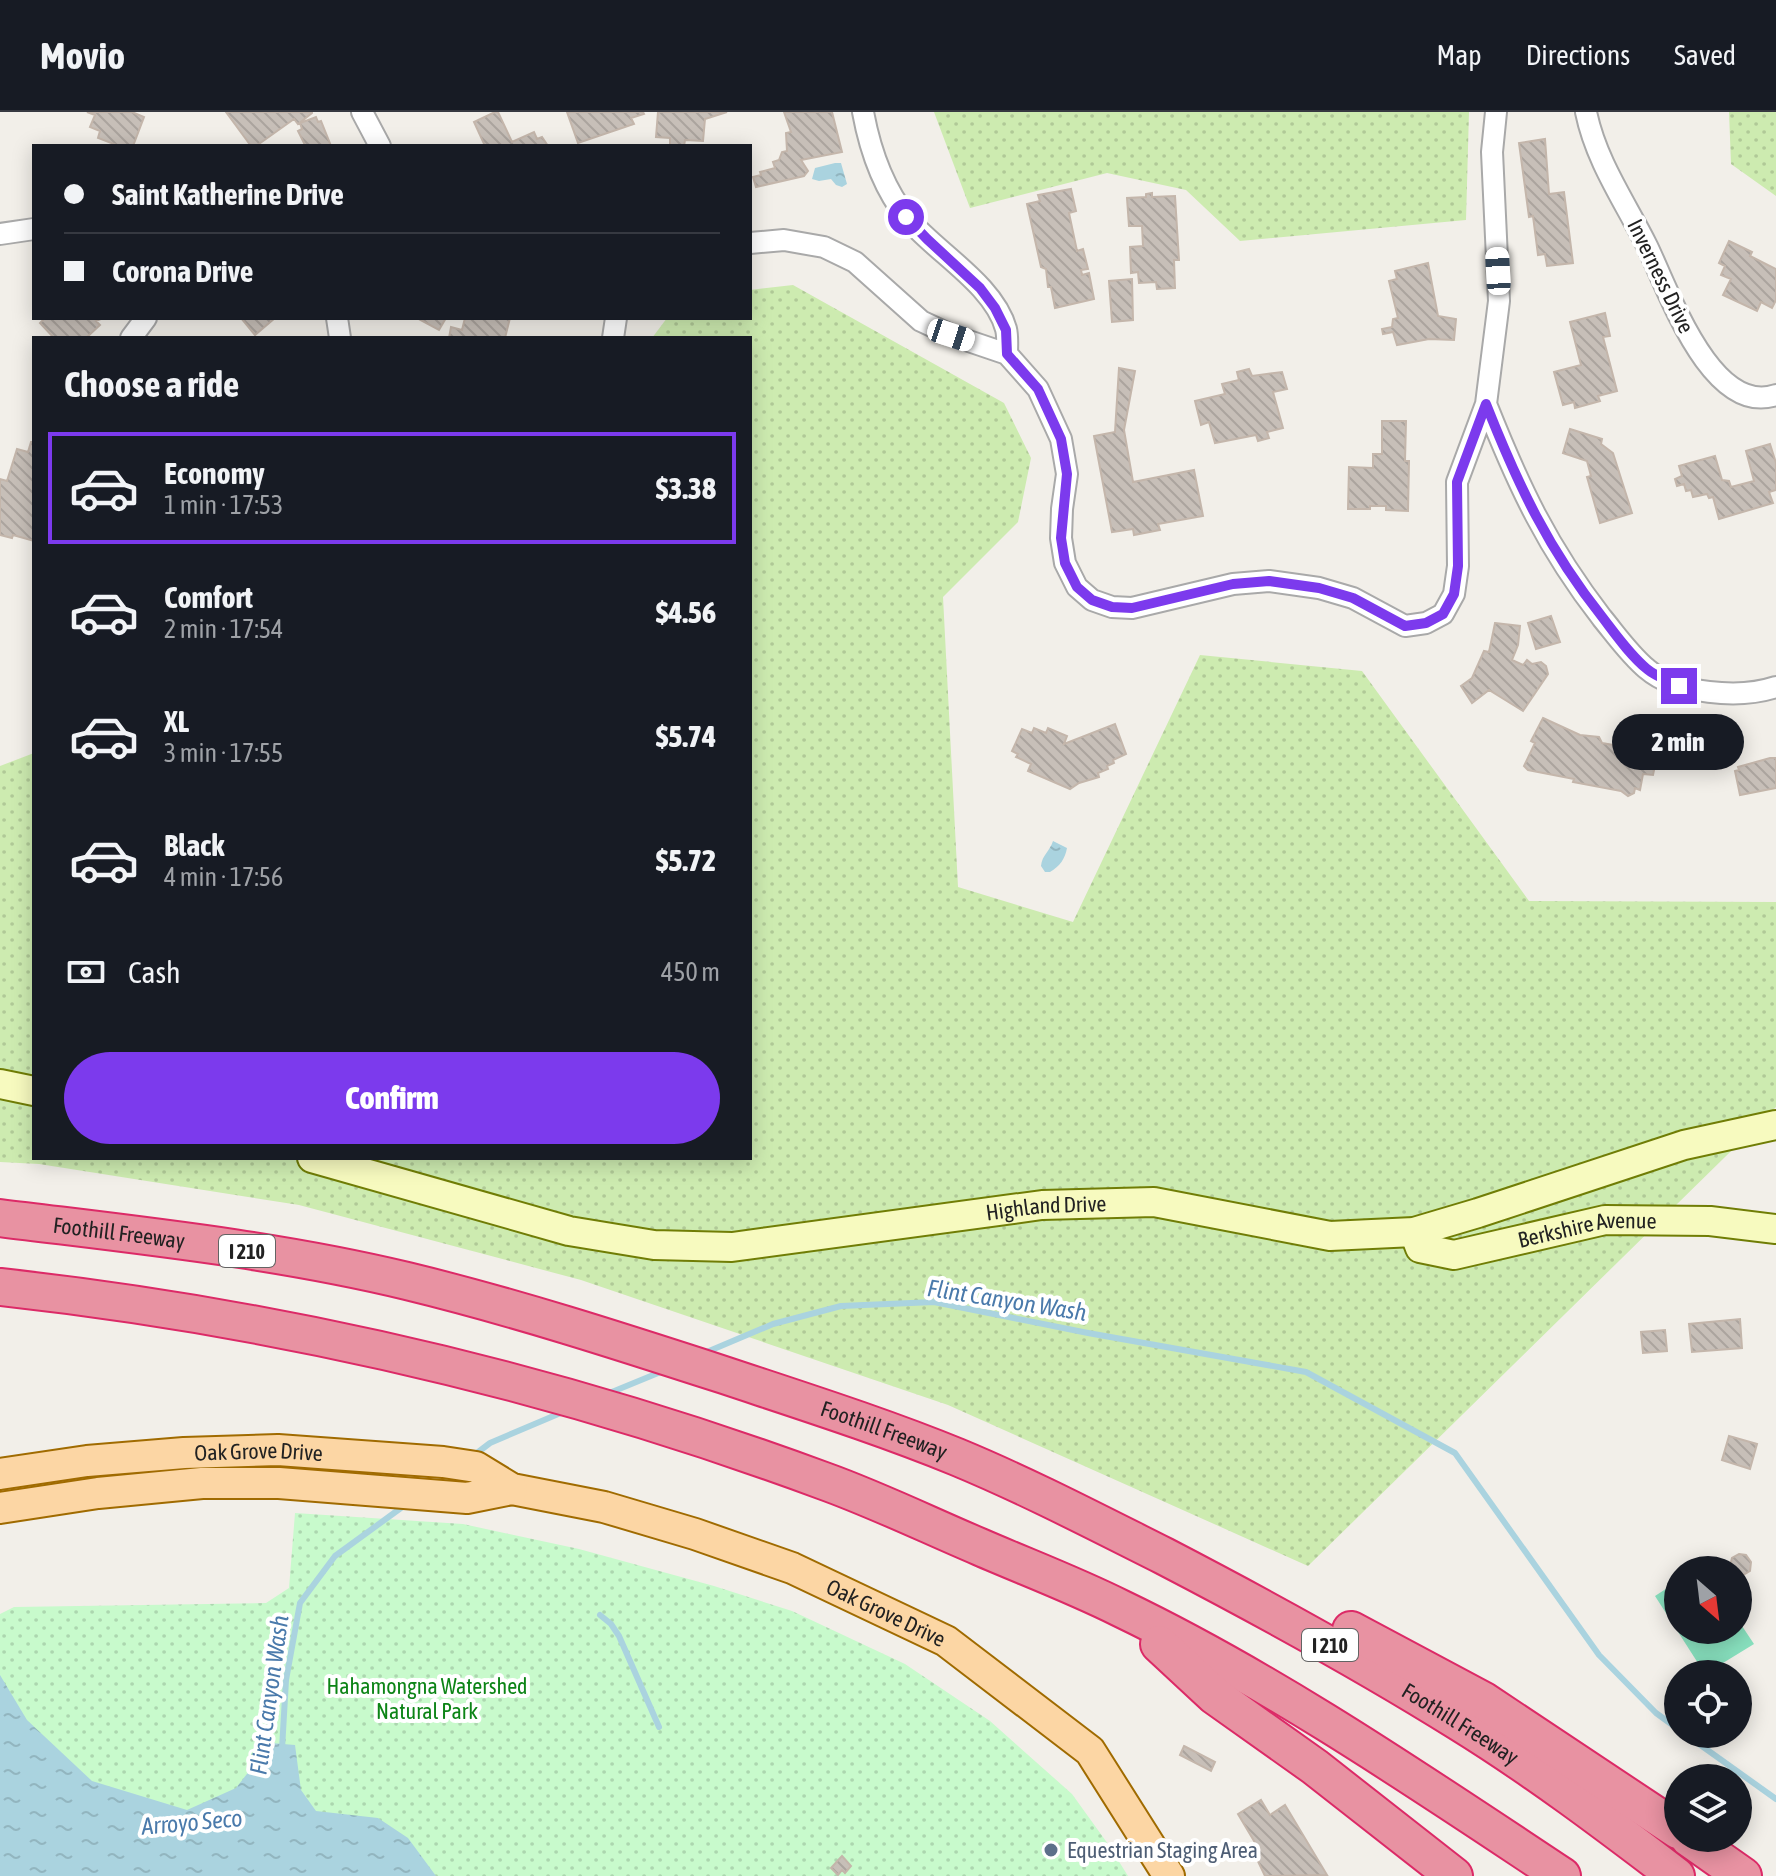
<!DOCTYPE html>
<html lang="en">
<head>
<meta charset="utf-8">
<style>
	:root { --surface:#171b24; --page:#20242c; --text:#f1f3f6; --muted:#9ea1a6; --line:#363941; --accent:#7c3aed }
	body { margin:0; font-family:"Asap Condensed",sans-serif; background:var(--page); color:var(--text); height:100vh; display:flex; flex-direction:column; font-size:30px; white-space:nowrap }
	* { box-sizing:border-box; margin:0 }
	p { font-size:26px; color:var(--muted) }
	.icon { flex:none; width:44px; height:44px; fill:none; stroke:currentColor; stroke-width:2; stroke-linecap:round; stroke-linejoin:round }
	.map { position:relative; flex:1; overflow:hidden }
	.side { position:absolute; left:32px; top:224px; width:720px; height:824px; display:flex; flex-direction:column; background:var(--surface); border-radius:0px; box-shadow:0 4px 20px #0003 }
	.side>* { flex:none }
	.hud { position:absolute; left:32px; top:32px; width:720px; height:176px; border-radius:0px; box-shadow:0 4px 20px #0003; display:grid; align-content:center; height:176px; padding:0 32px; background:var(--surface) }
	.needle { width:52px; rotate:152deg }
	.buttons { position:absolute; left:1664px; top:1444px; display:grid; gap:16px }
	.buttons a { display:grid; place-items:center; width:88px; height:88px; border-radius:50%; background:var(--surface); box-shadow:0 4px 20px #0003; font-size:40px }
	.end { position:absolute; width:36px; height:36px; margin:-18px; border:10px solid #7c3aed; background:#fff; box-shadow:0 0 0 4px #fff }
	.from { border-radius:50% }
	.bubble { position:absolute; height:56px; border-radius:28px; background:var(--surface); box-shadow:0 4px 20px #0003; font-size:26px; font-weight:800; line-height:56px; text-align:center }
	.car { position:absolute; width:24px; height:48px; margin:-24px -12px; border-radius:10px; box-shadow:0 0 6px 2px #0007; background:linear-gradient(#fff 24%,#345 0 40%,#fff 0 76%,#345 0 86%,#fff 0) }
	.hud b { display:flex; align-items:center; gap:28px; height:76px; font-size:30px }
	.hud b+b { border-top:2px solid var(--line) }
	.hud i { width:20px; height:20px; background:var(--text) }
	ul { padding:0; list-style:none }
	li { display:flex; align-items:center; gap:24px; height:112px; margin:0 16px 12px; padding:0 16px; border:4px solid transparent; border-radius:0px }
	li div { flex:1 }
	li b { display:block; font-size:30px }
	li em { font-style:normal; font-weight:800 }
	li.selected { border-color:var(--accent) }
	li>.icon { width:72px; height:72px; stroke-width:1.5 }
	h2 { padding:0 32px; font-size:36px; line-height:96px }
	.pay { display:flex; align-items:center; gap:20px; height:88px; padding:0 32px; font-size:30px }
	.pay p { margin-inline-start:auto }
	.action { display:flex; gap:16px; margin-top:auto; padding:16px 32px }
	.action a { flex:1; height:92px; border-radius:48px; background:var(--accent); color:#fff; font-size:32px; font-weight:800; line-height:92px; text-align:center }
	header { display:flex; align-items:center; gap:48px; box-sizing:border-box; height:112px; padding:0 40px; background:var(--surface); border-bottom:2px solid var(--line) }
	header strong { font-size:38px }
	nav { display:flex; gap:44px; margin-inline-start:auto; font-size:28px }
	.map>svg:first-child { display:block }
</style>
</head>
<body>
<header>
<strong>Movio</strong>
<nav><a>Map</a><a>Directions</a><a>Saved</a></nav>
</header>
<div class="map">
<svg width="1776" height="1764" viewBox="0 0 1776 1764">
	<defs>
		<pattern id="grass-dots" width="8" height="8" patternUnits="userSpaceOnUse" patternTransform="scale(2)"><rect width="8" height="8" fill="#cdebb0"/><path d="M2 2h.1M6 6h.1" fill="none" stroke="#b0c997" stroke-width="1.8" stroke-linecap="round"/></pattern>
		<pattern id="park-dots" width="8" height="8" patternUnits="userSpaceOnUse" patternTransform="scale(2)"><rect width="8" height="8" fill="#c8facc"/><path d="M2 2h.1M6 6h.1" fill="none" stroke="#acd6af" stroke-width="1.8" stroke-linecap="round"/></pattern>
		<pattern id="water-ripples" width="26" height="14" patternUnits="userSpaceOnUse" patternTransform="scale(2)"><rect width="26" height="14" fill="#aad3df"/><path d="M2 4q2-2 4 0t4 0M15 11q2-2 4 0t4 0" fill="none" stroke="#92b5bf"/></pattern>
		<pattern id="building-back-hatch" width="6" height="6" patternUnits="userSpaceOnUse" patternTransform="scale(2)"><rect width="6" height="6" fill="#c7bfb8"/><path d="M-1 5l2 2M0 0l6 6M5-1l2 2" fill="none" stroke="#aba49e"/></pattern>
	</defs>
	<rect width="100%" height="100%" fill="#f2efe9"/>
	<path fill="url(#grass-dots)" d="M934 0H1469L1466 108 1240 129 1186 78 1107 61 970 96Z
		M1729 0H1776V84L1731 52Z
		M793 173 1004 291 1031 346 1018 410 943 485 958 775 1073 810 1200 543 1362 559 1529 789 1776 790V995L1308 1454 948 1293 581 1168 299 1093 39 1052 0 1050V654L34 641V1046H750V226H652L667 206H750V178Z"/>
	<path fill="url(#park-dots)" d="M295 1401 463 1412 579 1437 714 1474 792 1499 905 1552 990 1609 1072 1682 1108 1732 1128 1764H0V1502L14 1495 266 1491 289 1476Z"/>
	<path fill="#88e0be" d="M1678 1469V1518H1738V1508L1754 1532 1705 1562 1655 1484Z"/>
	<path fill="url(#water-ripples)" d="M835 51H841L847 72 842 75 836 73 831 67 819 69 812 67 815 56Z
		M1053 729 1067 736C1065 747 1060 754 1050 760H1045L1041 754C1042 743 1050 739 1053 729Z
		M0 1563 27 1608 92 1669 187 1698 236 1676 271 1631 295 1633 301 1678 316 1699 378 1706 408 1726 436 1764H0Z"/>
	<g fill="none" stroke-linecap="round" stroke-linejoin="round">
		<path stroke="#aad3df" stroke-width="6" d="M702 1242 773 1212 841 1194 934 1190 1088 1221 1306 1260 1455 1341 1599 1543 1656 1601 1678 1617
			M607 1282 663 1259
			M473 1344 490 1331 563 1300
			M600 1503 611 1512 619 1524 659 1615
			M1685 1622 1776 1687
			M282 1637 286 1568 300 1491 335 1444 405 1393"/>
	</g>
	<path fill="url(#building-back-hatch)" stroke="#c4b6ab" stroke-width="2" d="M87 0H132L144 5 133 34H119L98 26 100 19 90 15 95 3Z
		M226 0H312V1L298 12 294 7 256 34H251Z
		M495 0H498L512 30 534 20 537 27 542 25 548 34H485L474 10Z
		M567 0H643L644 2 631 6 634 12 578 31Z
		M658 0H727L705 7 703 29 685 28 684 34H670V26L656 25Z
		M832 0 842 40 801 48 808 59 804 64 756 75 753 65 761 63 760 60 775 56 773 50 779 48 782 40 787 39 786 21 791 20 784 0Z
		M316 5 318 10 321 9 331 34H302L305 33 298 19 302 17 300 11Z
		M1545 27 1549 82 1564 80 1573 151 1547 154 1545 142 1538 143 1533 104 1529 105 1519 31Z
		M1071 77 1076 99 1069 101 1077 139 1083 137 1088 157 1081 158 1082 163 1089 161 1094 187 1055 196 1051 175H1048L1046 157 1041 155 1027 92 1040 89 1038 83Z
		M1152 81V85L1175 84 1179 148H1174L1175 176 1157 177 1156 170 1139 171 1138 160 1131 161 1130 135 1143 134 1142 114H1129L1127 86 1146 85V82Z
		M1729 129 1752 140 1750 144 1776 157V188L1772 196 1761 190 1757 199 1723 183 1731 167 1721 163 1725 154 1719 151Z
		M1428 151 1438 204 1456 207 1454 228 1429 227 1397 233 1393 220 1383 222 1382 217 1392 215 1393 207 1398 206 1389 169 1397 167 1395 159Z
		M1132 167 1133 208 1112 210 1109 169Z
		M1605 201 1610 224 1603 225 1617 279 1598 284 1600 289 1575 296 1574 290 1563 293 1554 260 1581 253 1570 210Z
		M45 206H103L96 209 100 213 86 226H54L40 211Z
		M241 206H275L255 223Z
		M417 206H446L439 218Z
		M465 206H510L505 226H449L451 215 462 218Z
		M1119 256 1135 259 1124 318 1133 370 1194 358 1203 404 1158 412 1160 418 1134 423 1133 417 1112 420 1094 324 1115 320Z
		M1249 257 1252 264 1282 260 1287 277 1273 280 1283 316 1267 320 1269 326 1258 329 1256 323 1215 331 1209 310 1201 313 1195 289 1225 282 1222 272 1239 268 1237 260Z
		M1382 309H1406L1405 349H1409L1408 399 1386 398V394H1370V397H1348L1349 355 1373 356V342H1382Z
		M1570 317 1602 327 1601 332 1613 341 1632 401 1600 411 1587 365 1591 364 1587 349 1563 341Z
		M31 330H34V429L13 423 12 426 0 423V367L7 369 17 337 28 340Z
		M1770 332 1776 351V378L1769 380 1773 391 1719 407 1713 385 1709 386 1707 382 1693 385 1691 378 1686 379 1684 372 1677 374 1675 367 1682 364 1679 354 1715 344 1722 368 1729 369 1731 375 1754 369 1746 339Z
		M1551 504 1560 530 1536 537 1528 511Z
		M1495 511 1520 514 1518 533 1512 548 1523 553 1527 548 1532 552 1541 550 1546 554 1548 562 1523 599 1489 578 1472 591 1461 574 1472 566 1484 539 1489 540Z
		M1543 606 1580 623 1599 625 1602 631 1625 635 1626 631 1641 634 1640 640 1657 644 1653 663 1643 662 1640 678 1635 676 1634 681 1628 684 1621 679 1573 670 1574 667 1528 658 1524 654 1535 631 1531 629Z
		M1115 612 1126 642 1113 648 1114 651 1107 654 1108 657 1098 661 1099 665 1079 671 1070 677 1028 659 1031 652 1016 645 1018 642 1012 639 1022 617 1032 621 1034 616 1046 621 1048 616 1067 624 1064 632Z
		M1770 646H1776V676L1740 683 1735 659 1739 658 1738 655Z
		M1740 1207 1742 1236 1692 1240 1689 1212Z
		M1665 1218 1667 1239 1643 1241 1641 1220Z
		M1729 1324 1757 1332 1750 1357 1722 1348Z
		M1739 1442 1746 1443 1751 1450 1750 1459 1743 1463 1730 1454 1732 1446Z
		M1184 1634 1215 1650 1211 1659 1180 1643Z
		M1261 1688 1270 1703 1285 1693 1327 1763 1265 1764 1252 1737 1257 1734 1238 1702Z
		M842 1744 851 1754 845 1761 842 1758 838 1763 831 1756Z"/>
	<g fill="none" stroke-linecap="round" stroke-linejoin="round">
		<g stroke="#a9a9a9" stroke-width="24">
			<path id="street" d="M362 0 380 34
				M863 0C870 38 883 76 908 107 937 141 994 173 1006 217 1008 225 1007 234 1007 242
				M1586 0C1596 49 1625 90 1647 134 1668 177 1711 305 1776 283
				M0 122 34 117
				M750 131 784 128 824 135 855 150 921 209 951 223 1007 242 1038 277 1061 327 1067 362 1062 397 1061 426 1065 451 1077 475 1092 488 1112 495 1132 496 1233 472 1269 469 1319 476 1353 486 1405 514 1426 511 1443 502 1454 482 1458 454 1457 370 1486 292 1499 189 1492 40 1496 0
				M337 206 340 226
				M131 226 146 206
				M613 226 616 206
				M1486 292C1519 375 1547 435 1602 506 1616 523 1630 543 1647 557 1676 582 1740 587 1776 575"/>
		</g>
		<g stroke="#707d05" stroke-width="32">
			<g id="secondary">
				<path d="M0 972 34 979"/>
				<path id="s1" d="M312 1046 569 1119 654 1133 732 1135 1042 1093 1154 1090 1330 1124 1414 1120 1478 1101 1684 1033 1776 1013"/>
				<path id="s2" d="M1414 1120 1420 1136 1454 1143 1605 1108 1710 1109 1776 1117"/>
			</g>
		</g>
		<g stroke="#a06b00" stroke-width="34">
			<g id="primary">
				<path id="s3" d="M0 1362 87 1349 184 1341 278 1338 443 1350 476 1355 512 1377 604 1395 695 1422 792 1456 946 1529 1090 1639 1169 1764"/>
				<path d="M0 1396 98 1381 202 1371H279L467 1386 512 1377"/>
			</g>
		</g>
		<g stroke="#dc2a67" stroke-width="40">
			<g id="highway">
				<path id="s4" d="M0 1106C136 1123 274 1137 407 1169 514 1195 619 1229 724 1263 802 1289 881 1314 957 1345 1027 1374 1096 1410 1164 1444 1264 1496 1363 1550 1459 1610 1535 1657 1605 1710 1676 1764"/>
				<path d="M0 1175C281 1206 559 1271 824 1369 877 1388 928 1413 980 1435 1026 1455 1074 1473 1120 1496 1274 1570 1420 1670 1562 1764"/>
				<path d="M1351 1518 1484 1589 1678 1718"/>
				<path d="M1159 1532 1215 1584 1315 1655 1454 1764"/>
				<path d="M1689 1726 1743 1764"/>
			</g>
		</g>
		<use href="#street" stroke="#fff" stroke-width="20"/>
		<use href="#secondary" stroke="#f7fabf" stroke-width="28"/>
		<use href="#primary" stroke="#fcd6a4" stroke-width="30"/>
		<use href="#highway" stroke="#e892a2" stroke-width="36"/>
	</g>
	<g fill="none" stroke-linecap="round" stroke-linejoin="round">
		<path stroke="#7c3aed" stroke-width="10" d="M906 105 927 127 980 176 995 196 1006 218 1007 242 1038 277 1061 327 1067 362 1061 426 1065 451 1077 475 1092 488 1112 495 1132 496 1233 472 1269 469 1319 476 1353 486 1405 514 1426 511 1443 502 1454 482 1458 454 1457 370 1486 292C1518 373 1548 437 1603 506 1616 523 1630 543 1647 557 1655 564 1669 569 1679 574"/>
	</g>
	<circle fill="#5c6f8a" stroke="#fff" stroke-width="3" cx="1051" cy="1738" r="8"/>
	<g text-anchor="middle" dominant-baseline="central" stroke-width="8" stroke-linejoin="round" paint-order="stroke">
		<g fill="#fff" stroke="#646464" stroke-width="2">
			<rect x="219" y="1123" width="56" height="32" rx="6"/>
			<rect x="1302" y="1517" width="56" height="32" rx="6"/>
		</g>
		<g font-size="20" font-weight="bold" fill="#222">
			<text x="247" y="1139">I 210</text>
			<text x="1330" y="1533">I 210</text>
		</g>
		<g font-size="22" fill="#222" stroke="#fff">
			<text transform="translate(1661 164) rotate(64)">Inverness Drive</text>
			<text stroke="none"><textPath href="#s1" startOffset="748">Highland Drive</textPath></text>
			<text stroke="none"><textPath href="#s2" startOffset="188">Berkshire Avenue</textPath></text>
			<text stroke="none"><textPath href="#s4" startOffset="120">Foothill Freeway</textPath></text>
			<text stroke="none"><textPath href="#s4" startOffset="912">Foothill Freeway</textPath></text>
			<text stroke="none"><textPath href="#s3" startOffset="260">Oak Grove Drive</textPath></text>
			<text stroke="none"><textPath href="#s3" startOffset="916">Oak Grove Drive</textPath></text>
			<text stroke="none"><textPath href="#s4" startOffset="1560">Foothill Freeway</textPath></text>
		</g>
		<g font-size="22" fill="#0c8416" stroke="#fff">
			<text x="427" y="1574">Hahamongna Watershed<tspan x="427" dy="25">Natural Park</tspan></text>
		</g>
		<g font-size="22" fill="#4e5e75" stroke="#fff" text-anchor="start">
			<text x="1067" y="1738">Equestrian Staging Area</text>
		</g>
		<g font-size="24" font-style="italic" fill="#4a7aab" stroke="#fff">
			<text transform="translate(1007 1188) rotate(9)">Flint Canyon Wash</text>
			<text transform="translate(269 1583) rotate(-82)">Flint Canyon Wash</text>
			<text transform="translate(192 1710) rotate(-5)">Arroyo Seco</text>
		</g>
	</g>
</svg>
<div class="buttons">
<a><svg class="needle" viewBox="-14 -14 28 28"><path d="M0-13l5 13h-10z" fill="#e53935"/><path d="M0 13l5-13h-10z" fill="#9ea1a6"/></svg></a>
<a><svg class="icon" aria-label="locate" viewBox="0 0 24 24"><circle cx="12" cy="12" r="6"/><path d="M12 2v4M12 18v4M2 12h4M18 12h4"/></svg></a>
<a><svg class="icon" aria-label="layers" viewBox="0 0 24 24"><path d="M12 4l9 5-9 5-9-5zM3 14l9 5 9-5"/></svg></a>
</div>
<i class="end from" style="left:906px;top:105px"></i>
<i class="end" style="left:1679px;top:574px"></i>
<div class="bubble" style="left:1612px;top:602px;width:132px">2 min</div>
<i class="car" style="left:1498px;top:159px;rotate:357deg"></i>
<i class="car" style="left:951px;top:223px;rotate:108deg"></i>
<div class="hud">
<b><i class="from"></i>Saint Katherine Drive</b>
<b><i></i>Corona Drive</b>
</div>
<section class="side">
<h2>Choose a ride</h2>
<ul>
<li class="selected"><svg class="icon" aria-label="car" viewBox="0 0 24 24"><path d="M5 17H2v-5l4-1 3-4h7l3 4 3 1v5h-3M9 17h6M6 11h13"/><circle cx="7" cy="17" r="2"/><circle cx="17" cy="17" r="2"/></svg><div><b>Economy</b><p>1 min · 17:53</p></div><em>$3.38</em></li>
<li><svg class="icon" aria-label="car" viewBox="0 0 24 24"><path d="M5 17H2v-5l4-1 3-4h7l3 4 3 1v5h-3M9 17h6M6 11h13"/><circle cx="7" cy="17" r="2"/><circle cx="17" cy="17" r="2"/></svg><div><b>Comfort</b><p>2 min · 17:54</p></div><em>$4.56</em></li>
<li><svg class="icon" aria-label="car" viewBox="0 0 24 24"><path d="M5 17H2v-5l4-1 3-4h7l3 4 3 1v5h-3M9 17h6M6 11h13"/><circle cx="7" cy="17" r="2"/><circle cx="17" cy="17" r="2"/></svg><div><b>XL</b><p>3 min · 17:55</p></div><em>$5.74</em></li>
<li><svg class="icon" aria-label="car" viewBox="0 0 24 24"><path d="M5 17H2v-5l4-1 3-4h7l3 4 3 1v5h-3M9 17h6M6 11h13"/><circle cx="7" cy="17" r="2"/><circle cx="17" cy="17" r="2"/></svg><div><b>Black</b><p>4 min · 17:56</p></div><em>$5.72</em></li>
</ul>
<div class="pay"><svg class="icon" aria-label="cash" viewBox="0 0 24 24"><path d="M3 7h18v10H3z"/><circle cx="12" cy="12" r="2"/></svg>Cash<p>450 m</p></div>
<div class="action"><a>Confirm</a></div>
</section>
</div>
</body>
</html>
